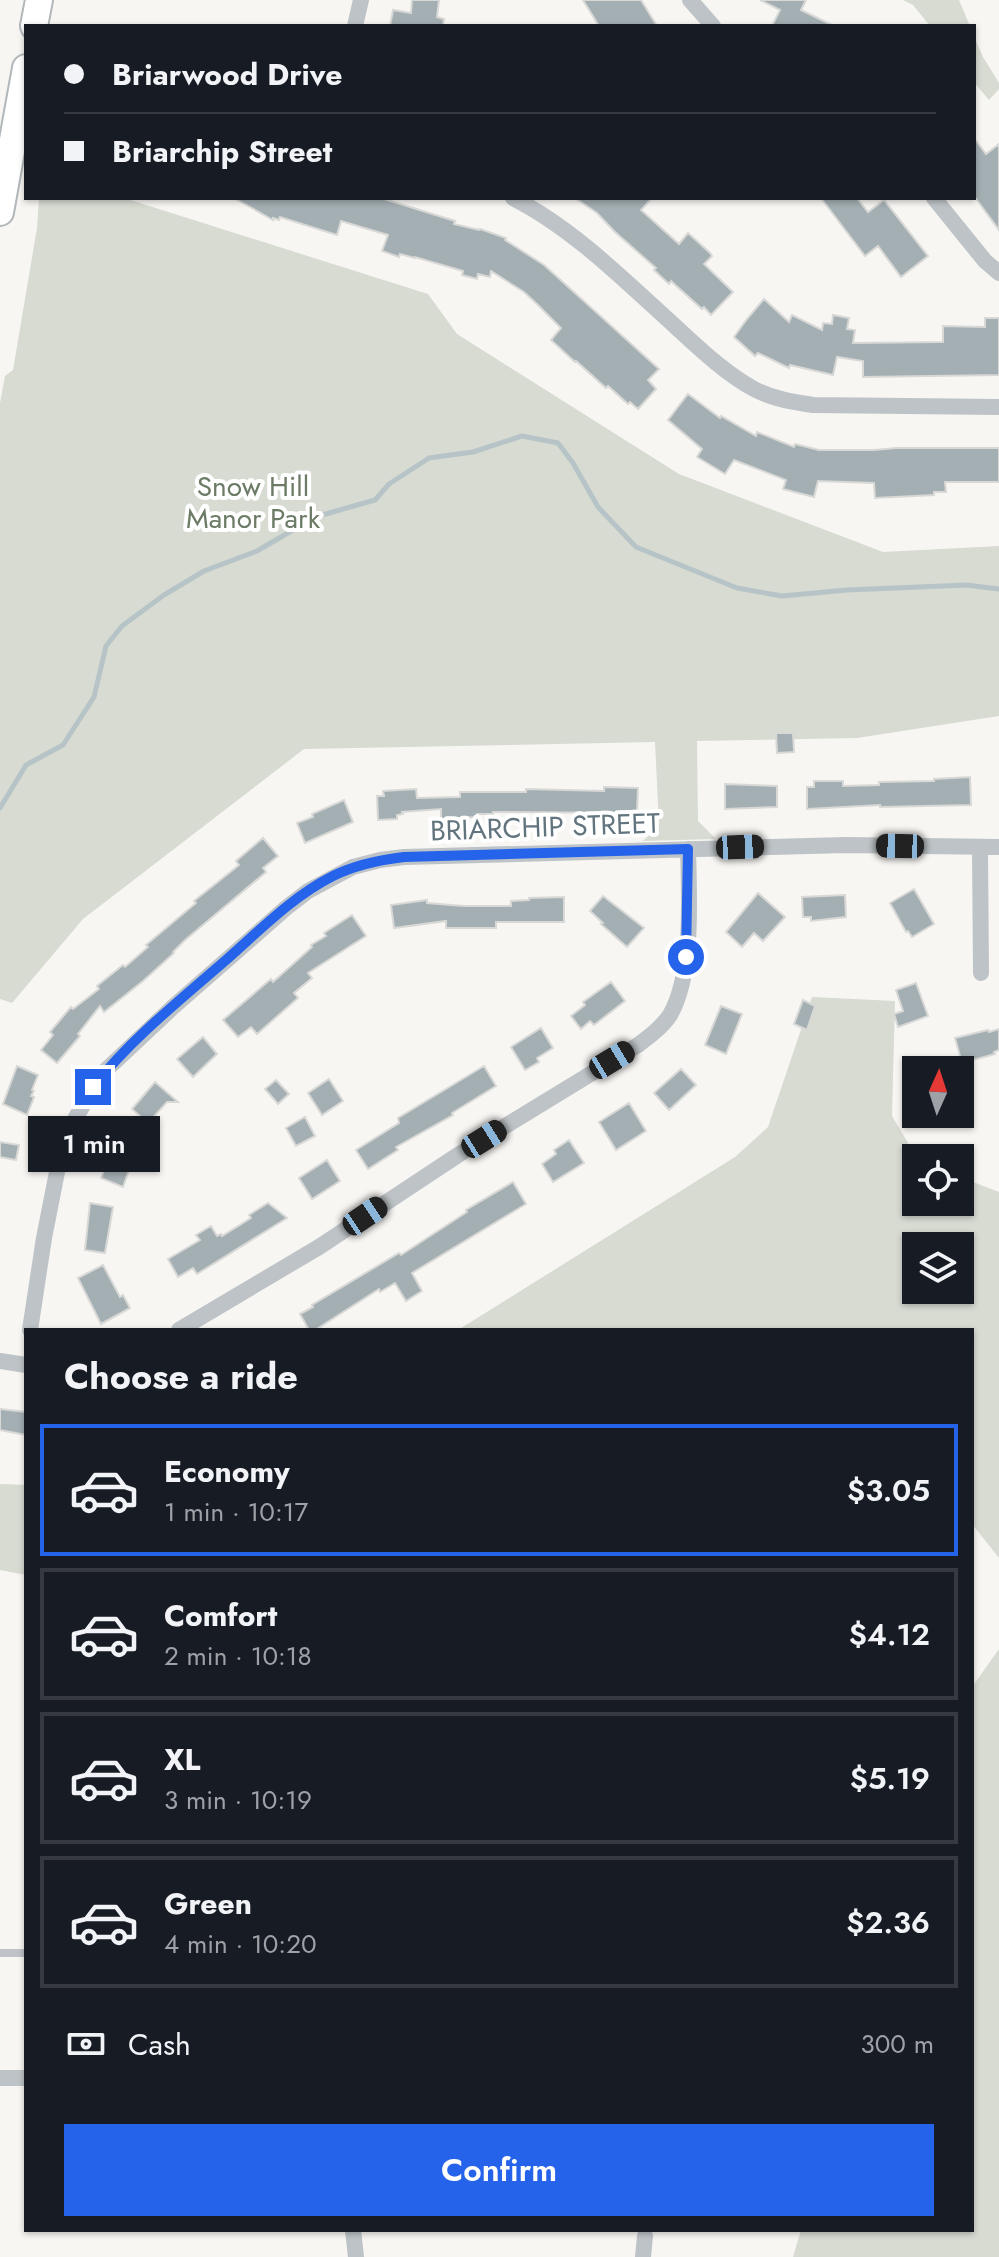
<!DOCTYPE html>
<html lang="en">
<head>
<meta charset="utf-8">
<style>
	:root { --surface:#171b24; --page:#20242c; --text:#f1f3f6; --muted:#9ea1a6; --line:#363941; --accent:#2563eb }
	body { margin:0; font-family:Jost,sans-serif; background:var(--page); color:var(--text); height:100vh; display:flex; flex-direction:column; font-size:30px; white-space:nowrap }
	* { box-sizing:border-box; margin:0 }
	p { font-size:26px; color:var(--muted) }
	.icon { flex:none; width:44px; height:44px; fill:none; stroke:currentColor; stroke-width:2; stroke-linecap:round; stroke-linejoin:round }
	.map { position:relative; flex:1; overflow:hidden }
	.drawer { position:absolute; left:24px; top:1328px; width:950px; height:904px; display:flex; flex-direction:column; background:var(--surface); border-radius:0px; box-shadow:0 2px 6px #0004 }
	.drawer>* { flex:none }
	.banner { position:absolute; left:24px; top:24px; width:952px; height:176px; border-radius:0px; box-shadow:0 2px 6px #0004; display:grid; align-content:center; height:176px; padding:0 40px; background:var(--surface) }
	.needle { width:52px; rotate:3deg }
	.buttons { position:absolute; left:902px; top:1056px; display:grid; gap:16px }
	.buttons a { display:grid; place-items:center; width:72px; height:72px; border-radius:0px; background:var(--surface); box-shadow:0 2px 6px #0004; font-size:40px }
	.end { position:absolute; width:36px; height:36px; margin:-18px; border:10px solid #2563eb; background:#fff; box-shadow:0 0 0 4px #fff }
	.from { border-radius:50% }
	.bubble { position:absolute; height:56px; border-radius:0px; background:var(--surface); box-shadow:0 2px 6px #0004; font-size:26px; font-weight:600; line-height:56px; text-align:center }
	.car { position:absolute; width:24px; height:48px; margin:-24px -12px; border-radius:10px; box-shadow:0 0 6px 2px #0007; background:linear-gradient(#222 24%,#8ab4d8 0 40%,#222 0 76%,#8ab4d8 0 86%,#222 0) }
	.banner b { display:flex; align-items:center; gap:28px; height:76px; font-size:30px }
	.banner b+b { border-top:2px solid var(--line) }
	.banner i { width:20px; height:20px; background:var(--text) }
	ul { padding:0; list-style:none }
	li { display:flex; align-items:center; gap:24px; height:132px; margin:0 16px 12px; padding:0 24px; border:4px solid var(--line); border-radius:0px }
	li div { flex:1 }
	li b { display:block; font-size:30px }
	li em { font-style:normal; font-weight:600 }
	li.active { border-color:var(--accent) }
	li>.icon { width:72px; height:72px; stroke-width:1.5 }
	h2 { padding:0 40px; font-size:36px; line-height:96px }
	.pay { display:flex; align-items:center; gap:20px; height:88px; padding:0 40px; font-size:30px }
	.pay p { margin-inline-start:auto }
	.button { display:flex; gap:16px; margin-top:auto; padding:16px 40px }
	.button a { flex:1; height:92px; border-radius:0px; background:var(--accent); color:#fff; font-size:32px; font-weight:600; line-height:92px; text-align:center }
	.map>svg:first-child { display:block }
</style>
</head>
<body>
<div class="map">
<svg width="999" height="2257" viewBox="0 0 999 2257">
	<rect width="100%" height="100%" fill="#f7f6f3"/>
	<path fill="#d7dbd2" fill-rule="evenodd" d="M903 0H959L970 26H930L913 5Z
		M974 36 983 57 999 83V89L989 100 974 82Z
		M39 198H124L428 294 457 334 679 474 883 552 999 546V716L857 738 697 741 698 821 716 839 643 841 659 824 655 742 304 749 83 919 12 1003 0 999V403L5 376 13 370 37 228Z
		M812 997 895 1001 892 1116 917 1158 916 1202H960V1177L999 1192V1558L972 1524V1330H458L735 1157 768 1127ZM916 1246H960V1290H916Z
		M0 1484 26 1485V1575L0 1570Z
		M999 1649V2257H793L801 2230H972V1687Z"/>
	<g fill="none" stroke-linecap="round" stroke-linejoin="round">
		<path stroke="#b7c4c7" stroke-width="5" d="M0 808 26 765 63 745 94 697 106 646 122 626 164 595 204 571 257 551 315 517 375 500 389 484 429 458 473 452 522 436 558 443 573 463 598 507 636 547 737 588 782 596 847 590 966 585 999 589"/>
	</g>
	<path fill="#a4afb3" stroke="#d8d8d6" stroke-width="2" d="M412 0H439L437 17 444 19 443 26H390L393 10 411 13Z
		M583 0H641L657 26H599Z
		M760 0H806L801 10 834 26H772L780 10Z
		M974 138 986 154 999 144V230L974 196Z
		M234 198H381L455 221 454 224 479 230 480 229 506 238 505 240 544 265 659 369 648 380 656 389 638 409 630 402 628 404 608 386 606 388 576 361 575 362 551 340 561 328 537 304 524 292 491 271 490 277 478 274 477 279 462 275 463 271 415 257V258L400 254 399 257 382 251 388 235 341 221 337 235 280 217 279 220 273 218V220Z
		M575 198H652L641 210 679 244 688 233 710 253 712 256 704 264 733 292 711 315 704 307 702 309 671 281 669 284 654 270 656 268 615 232 597 213Z
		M821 198H857L868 212 884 200 928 256 901 277 878 246 865 256Z
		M764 299 789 322 792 315 822 330 823 323 832 324 833 315 849 318 847 329 855 330 853 343 943 342V326L985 327V318H999V375L863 377V361L837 357 833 375 790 365 789 368 758 353 755 356 734 337 747 319Z
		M688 394 720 418 721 416 756 436 757 432 794 447 795 444 819 450H874L896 448H999V482H945L946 492H934V495L875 498 874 483 818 481 814 497 783 489 786 480 734 460 725 474 697 457 702 449 668 420Z
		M776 733H793L794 752 777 753Z
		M970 777 971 805 880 807V805L807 809V787H814V781H843V786L879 785V782L934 781V779Z
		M725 784 777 786V807L725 809Z
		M604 787 638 788 637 813 493 812V814H477V817L441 819V809L402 812 403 814 397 815V819L378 820 377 796H384L383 791 416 789 417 798 460 797V792H526V789L604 791Z
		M344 800 353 822 305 843 297 823 313 817 312 814Z
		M263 838 278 856 263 868 266 872 185 940 173 952 174 953 143 981 104 1012 100 1006 78 1034 80 1036 57 1063 41 1050 53 1035 50 1032 71 1007 73 1009 99 989 97 986 123 965 125 967 148 947 146 945 196 903 194 901 239 865 236 861Z
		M914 889 934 924 912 937 908 931 906 932 890 903Z
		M758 893 785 917 763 941 754 933 742 947 726 932Z
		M845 895 846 917 811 921V917H803L802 897Z
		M603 896 644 928 627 947 601 924 603 923 590 911Z
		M564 897V922H496V928H446V921L394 928 391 905 427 900V903L464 906H511V901L529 900V898Z
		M352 915 366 936 308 973 312 978 294 993 298 998 257 1034 251 1027 238 1037 223 1020 271 979 273 982 312 947 311 945 326 936 324 933Z
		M611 982 625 1001 594 1025 590 1021 581 1029 571 1016 585 1005 583 1002Z
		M916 983 928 1016 898 1027 894 1014 903 1011 896 990Z
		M803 1000 815 1006 807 1030 794 1024Z
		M721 1006 742 1014 726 1054 705 1045Z
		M541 1028 553 1048 537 1058 539 1062 525 1070 511 1047Z
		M999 1029V1050L994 1052 995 1054 962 1063 955 1038 988 1030 989 1032Z
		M203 1037 217 1054 193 1077 177 1059Z
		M17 1066 38 1075 32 1090 34 1091 31 1096 34 1097 27 1115 3 1104Z
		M484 1066 496 1086 452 1113 453 1115 396 1147 398 1150 368 1169 356 1150 399 1123 398 1118Z
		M681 1069 696 1085 669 1110 654 1093Z
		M329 1079 343 1101 322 1115 308 1093Z
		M276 1080 289 1094 278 1104 265 1089Z
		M155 1082 178 1102H167L148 1123 132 1109Z
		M629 1103 646 1131 616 1150 599 1122Z
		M305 1117 315 1136 296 1146 286 1128Z
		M569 1140 584 1163 553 1182 542 1164 556 1154 554 1150Z
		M0 1142 19 1145 16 1160 0 1157Z
		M114 1145 135 1153 123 1187 101 1178Z
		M327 1160 340 1181 312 1199 299 1178Z
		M513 1182 526 1204 412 1273 422 1291 406 1301 395 1283 380 1292 379 1289 315 1330H309L300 1314 313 1307 312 1305 399 1253 401 1255 467 1212 466 1210Z
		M90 1203 113 1207 105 1253 85 1250Z
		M268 1203 287 1218 197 1274 193 1268 178 1277 168 1259 200 1240 196 1235 211 1226 217 1236 221 1234 222 1236 251 1218 249 1215Z
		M103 1265 120 1297 123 1295 130 1308 101 1324 78 1278Z
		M0 1409 26 1412V1435L0 1430Z"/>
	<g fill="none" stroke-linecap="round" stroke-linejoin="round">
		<g stroke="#b1b7ba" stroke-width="30">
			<path id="primary" d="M34 26 39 0
				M0 212 26 68"/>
		</g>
		<path stroke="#bdc3c6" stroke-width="8" d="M0 1953H26"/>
		<path stroke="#bdc3c6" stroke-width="16" d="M690 0 713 26
			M355 26 361 0
			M513 198C574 229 626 282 677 328 700 349 726 374 754 389 773 399 793 402 813 405L999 407
			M934 198 985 261 999 273
			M980 847 981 973
			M30 1330 44 1238 58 1167 74 1121 93 1087 106 1070 173 1007 286 908 308 891 353 867 380 860 404 857 846 845 999 847
			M179 1330 319 1247 458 1155 638 1045C650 1036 662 1027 670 1015 694 974 689 895 688 849
			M0 1361 26 1365
			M0 2078H26
			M353 2230 356 2257
			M643 2257 645 2236"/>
		<use href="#primary" stroke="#fff" stroke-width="26"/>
	</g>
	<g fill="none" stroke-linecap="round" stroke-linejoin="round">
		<path stroke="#2563eb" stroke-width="10" d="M93 1087C131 1039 180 1000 226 960 260 930 293 896 333 876 355 865 379 860 404 857L688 849 686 957"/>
	</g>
	<g text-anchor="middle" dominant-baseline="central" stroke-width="8" stroke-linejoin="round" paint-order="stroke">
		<g font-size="28" fill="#6c7b65" stroke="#fff">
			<text x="253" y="486">Snow Hill<tspan x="253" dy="32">Manor Park</tspan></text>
		</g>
		<g font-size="28" fill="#62757e" stroke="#fff">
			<text transform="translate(545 827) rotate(-2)">BRIARCHIP STREET</text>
		</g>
	</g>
</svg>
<div class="buttons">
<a><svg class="needle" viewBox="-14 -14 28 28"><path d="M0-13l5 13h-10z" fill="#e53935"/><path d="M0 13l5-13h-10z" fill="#9ea1a6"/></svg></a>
<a><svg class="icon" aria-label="locate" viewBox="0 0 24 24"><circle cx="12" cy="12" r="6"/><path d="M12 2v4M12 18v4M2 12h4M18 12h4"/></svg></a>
<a><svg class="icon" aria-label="layers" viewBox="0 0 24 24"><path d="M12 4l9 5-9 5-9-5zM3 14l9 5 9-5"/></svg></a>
</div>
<i class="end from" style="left:686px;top:957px"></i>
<i class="end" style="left:93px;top:1087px"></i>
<div class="bubble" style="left:28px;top:1116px;width:132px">1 min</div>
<i class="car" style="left:900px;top:846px;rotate:271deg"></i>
<i class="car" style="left:740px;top:847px;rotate:88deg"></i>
<i class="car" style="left:612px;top:1060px;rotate:59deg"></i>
<i class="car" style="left:484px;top:1139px;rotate:58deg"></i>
<i class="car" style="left:365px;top:1216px;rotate:56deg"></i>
<div class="banner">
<b><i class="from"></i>Briarwood Drive</b>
<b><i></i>Briarchip Street</b>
</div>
<section class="drawer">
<h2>Choose a ride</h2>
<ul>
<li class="active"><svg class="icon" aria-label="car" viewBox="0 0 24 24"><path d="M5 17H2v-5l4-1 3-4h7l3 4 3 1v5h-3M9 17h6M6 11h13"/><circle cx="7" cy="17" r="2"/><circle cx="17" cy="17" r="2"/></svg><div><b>Economy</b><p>1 min · 10:17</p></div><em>$3.05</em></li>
<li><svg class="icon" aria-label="car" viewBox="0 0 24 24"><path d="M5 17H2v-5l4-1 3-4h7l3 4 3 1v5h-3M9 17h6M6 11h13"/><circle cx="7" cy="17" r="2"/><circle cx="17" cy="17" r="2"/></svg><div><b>Comfort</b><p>2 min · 10:18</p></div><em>$4.12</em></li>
<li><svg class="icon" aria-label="car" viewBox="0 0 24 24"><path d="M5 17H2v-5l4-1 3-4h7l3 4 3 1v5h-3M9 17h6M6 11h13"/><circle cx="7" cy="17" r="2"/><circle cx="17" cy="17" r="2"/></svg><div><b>XL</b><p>3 min · 10:19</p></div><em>$5.19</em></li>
<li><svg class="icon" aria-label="car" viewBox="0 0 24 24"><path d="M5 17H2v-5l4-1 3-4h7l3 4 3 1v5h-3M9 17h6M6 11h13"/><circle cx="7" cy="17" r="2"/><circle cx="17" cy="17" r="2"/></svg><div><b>Green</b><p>4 min · 10:20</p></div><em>$2.36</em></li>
</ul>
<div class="pay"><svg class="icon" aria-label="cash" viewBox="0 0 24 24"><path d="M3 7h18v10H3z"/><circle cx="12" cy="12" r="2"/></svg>Cash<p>300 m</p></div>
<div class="button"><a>Confirm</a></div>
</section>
</div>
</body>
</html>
